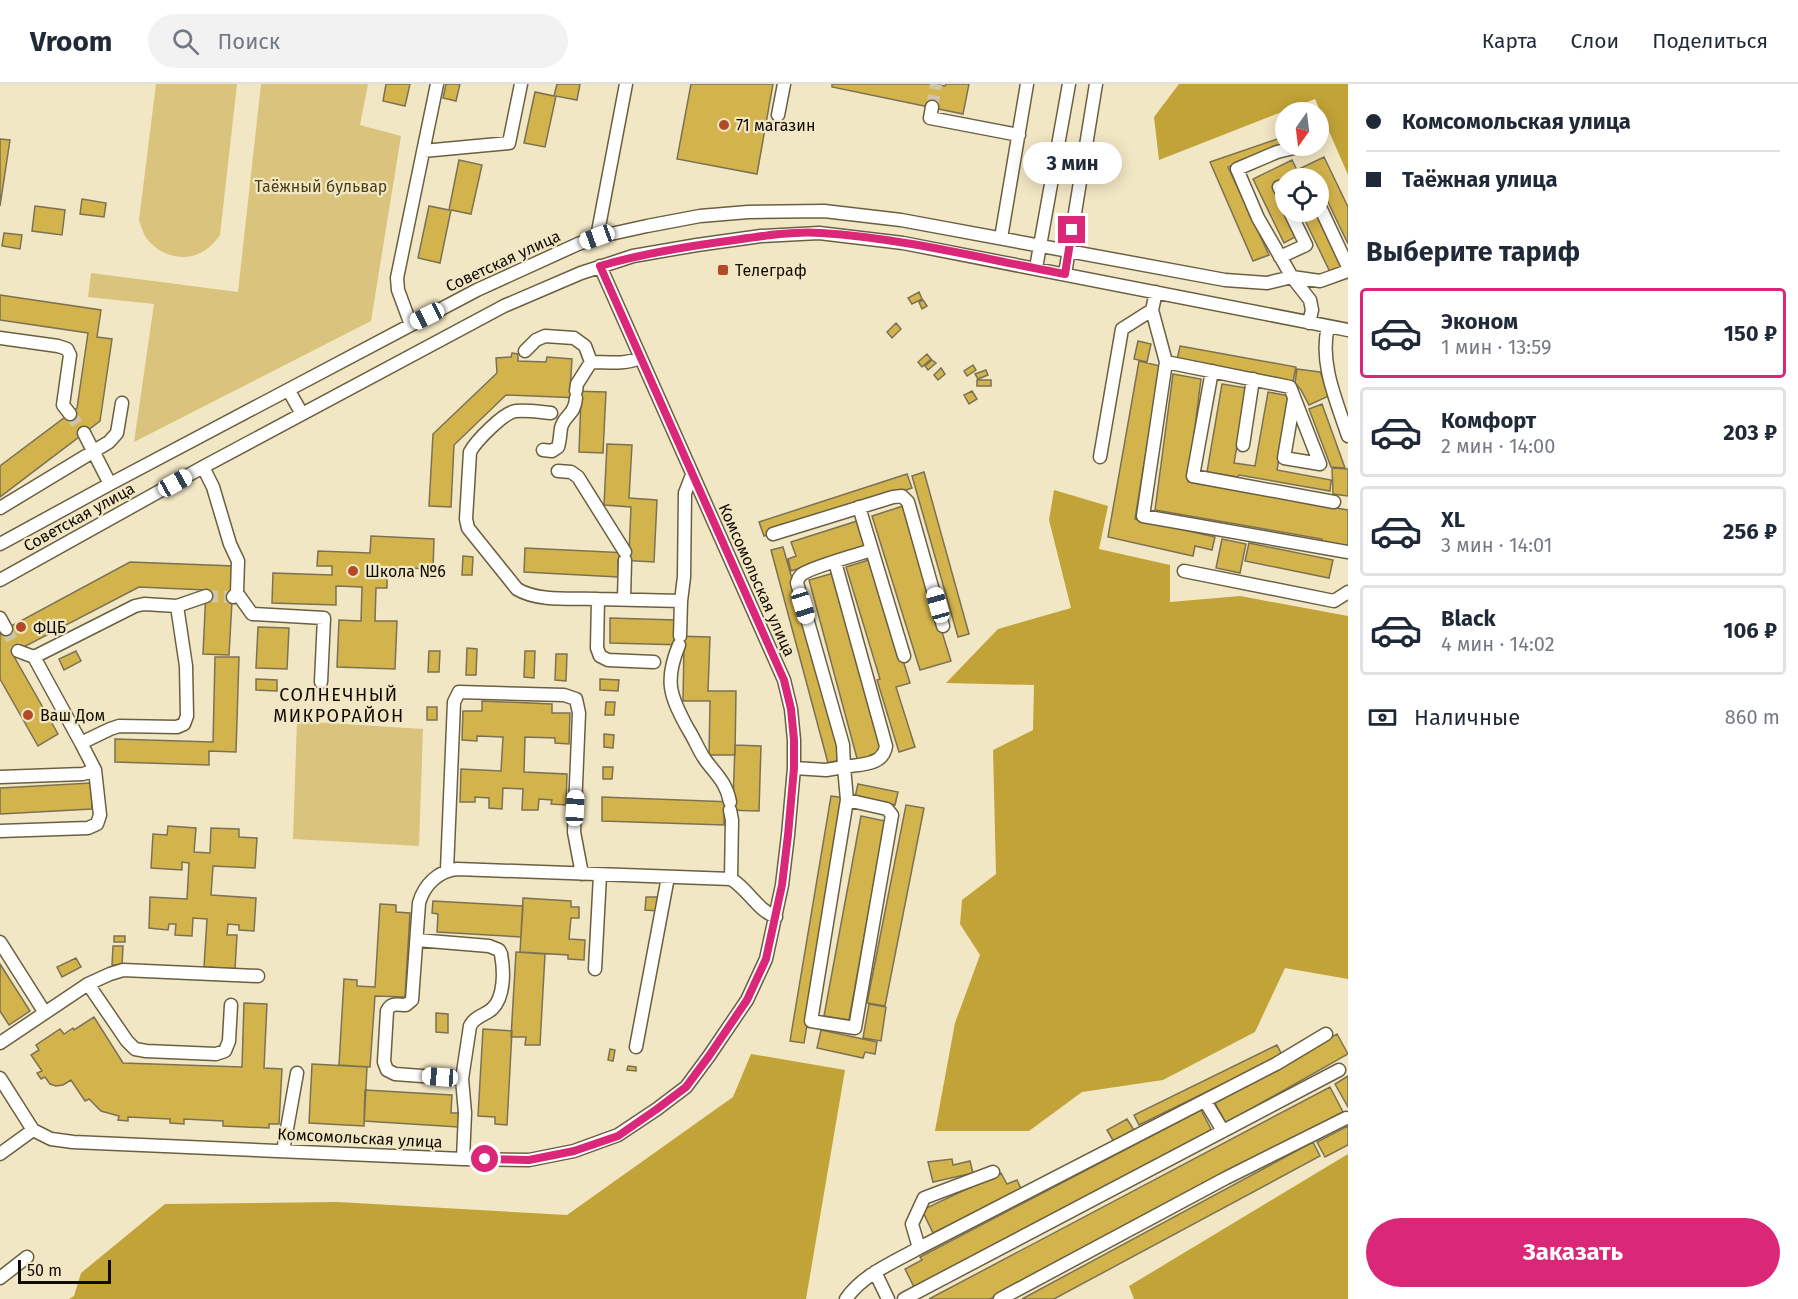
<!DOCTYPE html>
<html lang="ru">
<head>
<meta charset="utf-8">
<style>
	:root { --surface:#fff; --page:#f2f2f3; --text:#1f2937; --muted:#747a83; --line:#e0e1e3; --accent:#db2777 }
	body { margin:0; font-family:"Fira Sans",sans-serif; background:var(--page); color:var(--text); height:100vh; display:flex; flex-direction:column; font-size:22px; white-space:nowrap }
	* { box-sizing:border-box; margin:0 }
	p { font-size:20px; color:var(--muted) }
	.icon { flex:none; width:33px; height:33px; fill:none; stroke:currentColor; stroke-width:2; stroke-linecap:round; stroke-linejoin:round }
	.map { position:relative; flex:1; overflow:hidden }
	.sheet { display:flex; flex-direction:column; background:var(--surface); width:450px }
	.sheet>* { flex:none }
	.hud { display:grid; align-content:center; height:132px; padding:0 18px; background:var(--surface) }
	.needle { width:39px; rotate:194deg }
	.buttons { position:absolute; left:1275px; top:18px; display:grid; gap:12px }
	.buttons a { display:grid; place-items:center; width:54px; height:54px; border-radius:50%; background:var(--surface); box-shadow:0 3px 15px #0003; font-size:30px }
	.scale { position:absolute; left:18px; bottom:15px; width:93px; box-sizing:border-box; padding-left:6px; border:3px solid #0f0b02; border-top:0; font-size:16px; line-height:21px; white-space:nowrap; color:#0f0b02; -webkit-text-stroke:4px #f2e7c4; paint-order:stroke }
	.end { position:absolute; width:27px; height:27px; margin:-14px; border:8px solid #db2777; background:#fff; box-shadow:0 0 0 3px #fff }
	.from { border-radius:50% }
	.bubble { position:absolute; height:42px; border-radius:21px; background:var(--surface); box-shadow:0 3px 15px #0003; font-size:20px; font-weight:700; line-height:42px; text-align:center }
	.car { position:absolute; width:18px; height:36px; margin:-18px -9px; border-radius:8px; box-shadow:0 0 4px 2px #0007; background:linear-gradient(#fff 24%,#345 0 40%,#fff 0 76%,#345 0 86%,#fff 0) }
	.hud b { display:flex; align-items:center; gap:21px; height:57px; font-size:22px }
	.hud b+b { border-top:2px solid var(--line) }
	.hud i { width:15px; height:15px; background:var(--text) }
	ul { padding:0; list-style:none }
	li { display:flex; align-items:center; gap:18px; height:90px; margin:0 12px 9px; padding:0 6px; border:3px solid var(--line); border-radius:6px }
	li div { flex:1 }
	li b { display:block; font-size:22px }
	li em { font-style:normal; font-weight:700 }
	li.selected { border-color:var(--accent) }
	li>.icon { width:54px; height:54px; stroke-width:1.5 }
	h2 { padding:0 18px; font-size:27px; line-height:72px }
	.pay { display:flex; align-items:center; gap:15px; height:66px; padding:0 18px; font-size:22px }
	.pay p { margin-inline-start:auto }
	.action { display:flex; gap:12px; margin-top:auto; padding:12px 18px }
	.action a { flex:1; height:69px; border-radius:36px; background:var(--accent); color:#fff; font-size:24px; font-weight:700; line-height:69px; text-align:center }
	header { display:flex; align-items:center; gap:36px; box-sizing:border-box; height:84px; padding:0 30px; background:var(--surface); border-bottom:2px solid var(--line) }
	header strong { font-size:28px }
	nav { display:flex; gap:33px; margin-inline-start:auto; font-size:21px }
	.search { width:420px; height:54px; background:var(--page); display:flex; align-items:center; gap:15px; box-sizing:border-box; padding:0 21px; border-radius:33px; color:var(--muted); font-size:22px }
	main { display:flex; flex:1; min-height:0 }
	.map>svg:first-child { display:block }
</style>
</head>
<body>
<header>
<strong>Vroom</strong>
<div class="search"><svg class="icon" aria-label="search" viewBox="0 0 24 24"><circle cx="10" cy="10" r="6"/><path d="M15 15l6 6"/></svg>Поиск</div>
<nav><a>Карта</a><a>Слои</a><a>Поделиться</a></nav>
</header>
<main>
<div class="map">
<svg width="1348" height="1215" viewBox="0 0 1348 1215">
	<rect width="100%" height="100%" fill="#f2e7c4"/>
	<path fill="#dac37c" d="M156 0H237L220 151C214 159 208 166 198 170 179 178 154 169 144 150 142 146 141 141 139 136Z
		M261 0H368L360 41 401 52 371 237 134 358 154 220 88 213 91 189 238 208Z
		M297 637 423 645 419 762 293 755Z"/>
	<path fill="#c2a338" d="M1179 0H1348V91L1315 15 1159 76 1154 33Z
		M1054 406 1108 422 1099 465 1170 481V518L1240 512 1348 532V895L1285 884 1255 948 1163 996 1082 1008 1029 1047H935L955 939 980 871 960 840 962 816 996 790 993 666 1033 646 1034 601 946 599 998 545 1071 524 1049 436Z
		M751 970 845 986 806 1215H69L74 1212 81 1189 165 1120 338 1118 567 1131 733 1013Z
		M1348 1070V1215H1134L1129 1202Z"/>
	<path fill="#d3b34b" stroke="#7c7253" stroke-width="1.5" d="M386 0H410L405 22 383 17Z
		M446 0H460L456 17 443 14Z
		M557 0H580L577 16 556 12 545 63 524 59 535 8 554 12Z
		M691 0H773L757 90 677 75Z
		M832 0H935L945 2 946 0H969L963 30 832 3Z
		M1286 52V62H1293L1228 83 1269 171 1253 177 1210 78Z
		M0 55 10 56 0 122Z
		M1324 73 1348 123V160L1326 114 1318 117V94H1286V99L1274 104 1297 152 1284 159 1253 95 1292 76 1297 86Z
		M459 76 482 81 471 130 451 126 440 179 418 174 429 122 449 126Z
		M82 115 106 119 104 133 80 130Z
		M35 122 65 126 62 151 32 147Z
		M1301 128H1316L1344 184 1331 190Z
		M4 149 22 151 20 165 2 162Z
		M919 208 922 215 912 220 908 214Z
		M0 211 101 226 97 253 112 255 100 337 0 413V382L77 324 88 249 0 236Z
		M923 216 927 222 922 225 919 218Z
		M896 239 901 245 892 254 887 248Z
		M1138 257 1151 260 1147 278 1134 275Z
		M1180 262 1296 283 1293 298 1177 276Z
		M512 269 518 270V277L546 278 547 273 572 275 570 307 606 308 603 369 579 368 581 314 506 311 454 361 451 423 429 422 433 350 497 289 496 274 511 273Z
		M927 270 931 275 922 283 918 278Z
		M932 276 936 279 928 286 925 282Z
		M1139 277 1160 282 1135 435 1215 453 1212 466 1195 462 1193 472 1108 453Z
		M973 281 976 286 967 292 964 287Z
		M941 284 945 290 938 296 934 291Z
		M1297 285 1320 288 1331 311 1309 321 1301 306 1295 299Z
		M986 286 988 291 978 295 975 290Z
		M1173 290 1201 295 1188 398 1348 426V463L1321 458 1322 455 1155 426Z
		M977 296H991V302H977Z
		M1222 300 1247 304 1234 379 1255 382 1268 308 1290 312 1277 386 1331 396 1330 407 1239 391 1238 393 1207 388Z
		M972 307 977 315 969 320 964 311Z
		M1322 320 1345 384 1331 383 1309 325Z
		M607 360 632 361 629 414 657 416 654 478 618 476V493L524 488 525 464 629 469 631 423 604 421Z
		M1332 384 1348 385V412L1333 410Z
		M924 388 969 550 958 553 912 392Z
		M907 390 912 404 764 452 759 438Z
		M903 422 951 577 920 586 872 432Z
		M857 437 866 463 791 487 788 475 796 472 791 458Z
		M371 452 434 455 433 485 376 483 375 494H387V504H376L375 537H397L395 585 337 583 339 536 361 537 362 503 336 502V521L272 519 273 489 332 491V482H317L318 467 370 469Z
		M1222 455 1246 460 1240 489 1216 484Z
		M1249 459 1333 476 1329 494 1245 477Z
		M783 463 843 675 828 679 771 466Z
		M463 472 473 473 472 491H462Z
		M872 475 910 599 896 603 915 663 899 668 877 596 880 595 846 483Z
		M130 478 234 482 229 571 203 570 206 506 139 503 12 569 58 650 38 662 0 595V548Z
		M834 489 882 668 870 671 871 675 858 678 809 496Z
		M610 534 675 536V552L710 553 708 607H736L735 671H709L710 617H683L684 561 610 559Z
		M258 543 289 544 287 585 256 584Z
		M467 564 477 565 476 591H466Z
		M76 567 81 577 64 586 59 575Z
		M429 567H440L439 588H428Z
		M525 567H535L534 594 524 593Z
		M556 570H567L566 597 555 596Z
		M215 573H239L236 668 209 667V681L115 678V655L213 658Z
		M256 595 277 596V607L256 606Z
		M600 595 619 596 618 607 600 606Z
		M482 617 552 620V629H570L569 660 555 659V654L525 653 524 688 567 690 566 721 551 720 552 716 539 715 538 726H522L523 705 503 704 502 725 489 724V714L475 713V718H460L461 685 501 687 503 653 477 652V657L462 656 463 627H482Z
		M606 618H615L614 631H605Z
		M427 623H437V636H427Z
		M604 650 614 651 613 664 604 663Z
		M735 661 761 662 759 727 724 726V741L602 737V713L733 718Z
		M603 683H613L612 695H603Z
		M91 699 92 725 0 730V704Z
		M858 700 898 708 895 721 855 713Z
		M831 712 845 714 804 959 790 957Z
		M906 721 924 724 885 922 867 919Z
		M861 732 885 737 849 936 824 932Z
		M168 742 196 744 194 768 210 769 211 744 239 745V753L257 754 255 784 213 782 211 811 256 814 254 847 239 846V841L228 840 227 851H237L235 885 204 883 207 835 193 834 192 852 175 851 176 840H169L168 846 149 844 150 813 187 815 189 779 182 778V786L151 784 153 750 167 751Z
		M646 813H659L658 827 645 826Z
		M523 814 571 817V823H579V834H571L569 855 585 856 584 876 568 875V871L520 868Z
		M433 817 523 822 521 853 437 848 438 830 432 829Z
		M380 820 396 821V828L410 829 405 913 375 912 370 983 339 981 344 895 357 896V902L375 903Z
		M114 852H125V858H114Z
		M113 862H123L122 881H112Z
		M516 868 545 870 540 961H525L526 953H511Z
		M76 874 81 883 62 893 57 883Z
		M0 880 30 927 9 941 0 927Z
		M244 919 267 920 264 984 282 985 279 1040H269V1044L223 1042V1037L184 1035V1040L170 1039V1035L128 1033V1037L118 1036 119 1032 101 1027 89 1015 85 1017 71 996 63 1001 56 1002 50 1000 45 993 41 995 37 989 42 987 31 971 39 966 36 961 60 945 64 950 73 944 74 946 94 933 123 979 242 983Z
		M869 920 886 923 881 957 863 954Z
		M436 929 448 930V949L436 948Z
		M483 945 512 947 507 1041 495 1040V1033L478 1032Z
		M821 946 877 958 875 970 865 968 863 974 817 964Z
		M1337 950 1348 970 1226 1039 1215 1019Z
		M1277 961 1282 971 1139 1041 1134 1031Z
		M610 965 615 966 613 977 608 976Z
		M312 980 367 983 364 1042 309 1039Z
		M628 982 636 983V987L627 986Z
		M1348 992V1023L1335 1000Z
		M1330 1003 1343 1028 990 1215H929Z
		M365 1006 452 1011 451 1029H459L458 1043 364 1037Z
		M1201 1026 1212 1047 914 1203 905 1185 922 1176 920 1173Z
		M1127 1035 1134 1046 1114 1058 1107 1046Z
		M1348 1042V1061L1325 1073 1317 1058Z
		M1313 1058 1320 1072 1054 1215H1022Z
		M952 1075 953 1081 970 1077 973 1089 933 1098 928 1078Z
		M1001 1089 1007 1100 1017 1096 1022 1107 933 1149 922 1126Z"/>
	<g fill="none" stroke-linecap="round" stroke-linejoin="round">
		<path stroke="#d0c6a7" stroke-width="12" stroke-dasharray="12 6" stroke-linecap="butt" d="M932 23 936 0
			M70 330 84 349
			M206 512 232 513
			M6 545 18 567"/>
		<g stroke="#6a6041" stroke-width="15">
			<path id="minor" d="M932 23 930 34 1019 51
				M778 31 784 0
				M1302 62 1277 68 1237 85 1258 134 1292 193 1310 216 1312 226 1309 239
				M423 67 509 59 521 0
				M1279 103 1286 117
				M1320 123 1348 183
				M597 153 626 0
				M1001 154 1027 0
				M1280 173 1306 161 1290 128
				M1036 184 1069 0
				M1065 190 1096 0
				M1156 208 1152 226 1166 278 1143 432 1348 468
				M411 241 398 206 397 194 437 0
				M1328 243C1319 279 1337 318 1348 352
				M0 254 58 262 67 265 70 271 63 321 70 330
				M525 267 536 256 545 252 574 254 585 262 591 278
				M1166 278 1290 303 1320 380 1284 374 1294 315
				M1212 287 1193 392 1334 418
				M289 307 302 330
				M576 307 577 300 591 278C608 278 624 281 640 274
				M551 329C540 328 527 326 516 327 504 328 476 357 470 368L466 435 468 444 517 505C538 518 574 514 598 515
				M84 349 110 400
				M1243 361 1253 295
				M543 366 552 367 558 363C560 357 560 351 561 344 564 331 575 331 576 314
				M1100 373 1122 245 1152 226
				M203 383 213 403 230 460 238 477 237 509 233 513
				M558 387 571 388 578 393 625 468
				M859 423 904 572
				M0 424 109 358 117 349 122 319
				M773 450 893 413 902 412 908 418 943 542
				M0 460 110 400 477 206 578 160 597 153 647 142 700 132 748 128 824 127 901 136 1225 196 1267 199 1292 193 1320 197 1348 187
				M835 478 886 662C883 682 861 680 844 683L843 661 797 499C798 495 798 494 801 491 808 484 859 470 872 466
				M1184 487 1334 517 1348 508
				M0 496 203 383 504 222 581 189 633 172 697 161 761 152 819 149 903 159 1348 246
				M237 509 252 530 324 534 321 598
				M624 515 625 476
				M0 534 6 545
				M680 552 681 517
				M679 561C664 597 670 612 688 645 694 654 698 665 704 674 715 690 726 697 730 718
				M18 567 34 573
				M654 578 608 576 600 572 597 564 598 515 681 517 684 493 685 409 692 391
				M81 659 34 573 135 522 144 520 177 522 206 512
				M794 684 826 686 844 683 847 716 811 937 855 944 892 731 887 725 847 716
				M95 686 81 659 110 645 119 642 177 643 184 640 187 632 186 582 177 522
				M0 693 83 690 95 686 100 731 97 740 88 744 0 747
				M730 726 732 736 731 795
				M447 786 454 618 459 608 564 611 576 615 579 629 574 748 582 790
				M417 856 489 862 499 866 501 870C504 886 505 913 492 925 484 932 475 932 470 942L462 995
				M0 858 45 929
				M595 885 600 791
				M88 900 110 890 123 886 258 892
				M0 959 88 900 127 957 135 965 146 967 216 970 225 967 229 957 231 921
				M636 963 668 793
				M0 994 33 1046
				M1205 1017 1223 1047
				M33 1046 51 1055 73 1058 463 1075 529 1076 574 1067 618 1051 657 1025 686 1003 709 972 747 916 766 875 782 801 788 751 794 684V656L791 625 784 596 600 182
				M283 1067 297 989
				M0 1070 33 1046
				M463 1075 465 1029 462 995 395 990 387 986 384 978 387 927C391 918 398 921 406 921L412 916 419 819C424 801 438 787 457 785L731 795C748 805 757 826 776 833
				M919 1164 912 1140 924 1114 993 1088
				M875 1188 888 1215
				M0 1194 27 1173
				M846 1215C862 1191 894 1178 919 1164L1276 980 1326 950
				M904 1215 1339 986
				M1000 1215 1226 1094 1346 1034"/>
		</g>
		<use href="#minor" stroke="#fff" stroke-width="12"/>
	</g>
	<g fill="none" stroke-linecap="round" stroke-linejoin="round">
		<path stroke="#db2777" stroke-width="8" d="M485 1075 529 1076 574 1067 618 1052 657 1025 686 1003 709 972 747 916 766 875 782 801 788 751 794 684V656L791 625 784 596 600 182C644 169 689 162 735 156 762 152 794 147 821 149 903 154 984 175 1065 190L1072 146"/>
	</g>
	<g fill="#b24a28" stroke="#f2e7c4" stroke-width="2">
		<circle cx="724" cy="41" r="6"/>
		<rect x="717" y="180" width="12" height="12" rx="3"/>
		<circle cx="353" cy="487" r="6"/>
		<circle cx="21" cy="543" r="6"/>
		<circle cx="28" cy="631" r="6"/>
	</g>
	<g text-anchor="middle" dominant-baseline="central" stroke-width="4.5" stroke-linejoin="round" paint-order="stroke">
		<g font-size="16" fill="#0f0b02" stroke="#f2e7c4" text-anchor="start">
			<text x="736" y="41">71 магазин</text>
			<text x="735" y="186">Телеграф</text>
			<text x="365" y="487">Школа №6</text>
			<text x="33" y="543">ФЦБ</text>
			<text x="40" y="631">Ваш Дом</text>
		</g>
		<g font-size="16" fill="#4b3e13" stroke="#f2e7c4">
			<text x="321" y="102">Таёжный бульвар</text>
		</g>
		<g font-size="16" fill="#0f0b02" stroke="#f2e7c4">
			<text transform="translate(503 177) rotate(-25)">Советская улица</text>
			<text transform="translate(79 433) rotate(-29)">Советская улица</text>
			<text transform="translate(757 496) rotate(66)">Комсомольская улица</text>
			<text transform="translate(360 1054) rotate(3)">Комсомольская улица</text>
		</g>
		<g font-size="18" letter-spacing="1.5" fill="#0f0b02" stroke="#f2e7c4">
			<text x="339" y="611">СОЛНЕЧНЫЙ<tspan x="339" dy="21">МИКРОРАЙОН</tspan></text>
		</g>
	</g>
</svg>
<div class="buttons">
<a><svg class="needle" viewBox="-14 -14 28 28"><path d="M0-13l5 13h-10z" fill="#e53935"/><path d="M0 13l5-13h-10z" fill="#747a83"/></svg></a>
<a><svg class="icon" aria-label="locate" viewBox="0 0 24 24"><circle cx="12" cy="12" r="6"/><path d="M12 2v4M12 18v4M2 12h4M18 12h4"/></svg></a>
</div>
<div class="scale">50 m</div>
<i class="end from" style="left:485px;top:1075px"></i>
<i class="end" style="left:1072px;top:146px"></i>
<div class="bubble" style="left:1023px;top:58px;width:99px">3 мин</div>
<i class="car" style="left:597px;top:153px;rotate:250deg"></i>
<i class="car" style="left:427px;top:232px;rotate:243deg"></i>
<i class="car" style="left:175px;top:399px;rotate:61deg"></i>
<i class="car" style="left:938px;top:521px;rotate:344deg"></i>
<i class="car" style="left:803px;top:522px;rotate:163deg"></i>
<i class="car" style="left:575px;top:724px;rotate:3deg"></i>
<i class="car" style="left:440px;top:993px;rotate:274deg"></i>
</div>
<section class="sheet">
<div class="hud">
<b><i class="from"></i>Комсомольская улица</b>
<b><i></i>Таёжная улица</b>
</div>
<h2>Выберите тариф</h2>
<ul>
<li class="selected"><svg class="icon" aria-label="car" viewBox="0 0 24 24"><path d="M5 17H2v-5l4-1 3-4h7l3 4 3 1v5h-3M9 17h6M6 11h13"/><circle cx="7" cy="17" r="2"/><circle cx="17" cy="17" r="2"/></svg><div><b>Эконом</b><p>1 мин · 13:59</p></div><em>150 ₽</em></li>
<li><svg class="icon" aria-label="car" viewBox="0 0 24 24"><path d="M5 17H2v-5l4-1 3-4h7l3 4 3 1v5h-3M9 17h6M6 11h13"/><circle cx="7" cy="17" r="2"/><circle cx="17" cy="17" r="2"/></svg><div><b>Комфорт</b><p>2 мин · 14:00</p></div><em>203 ₽</em></li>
<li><svg class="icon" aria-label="car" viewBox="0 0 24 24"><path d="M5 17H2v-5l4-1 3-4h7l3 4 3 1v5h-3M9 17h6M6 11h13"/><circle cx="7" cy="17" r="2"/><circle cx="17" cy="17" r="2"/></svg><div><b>XL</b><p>3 мин · 14:01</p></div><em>256 ₽</em></li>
<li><svg class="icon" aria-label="car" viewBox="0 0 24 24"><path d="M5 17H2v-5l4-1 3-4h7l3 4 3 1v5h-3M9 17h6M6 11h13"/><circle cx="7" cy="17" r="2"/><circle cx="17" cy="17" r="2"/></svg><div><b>Black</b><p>4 мин · 14:02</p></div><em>106 ₽</em></li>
</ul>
<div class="pay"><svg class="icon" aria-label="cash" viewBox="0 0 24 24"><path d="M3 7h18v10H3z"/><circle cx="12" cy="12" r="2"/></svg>Наличные<p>860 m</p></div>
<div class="action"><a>Заказать</a></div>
</section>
</main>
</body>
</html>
